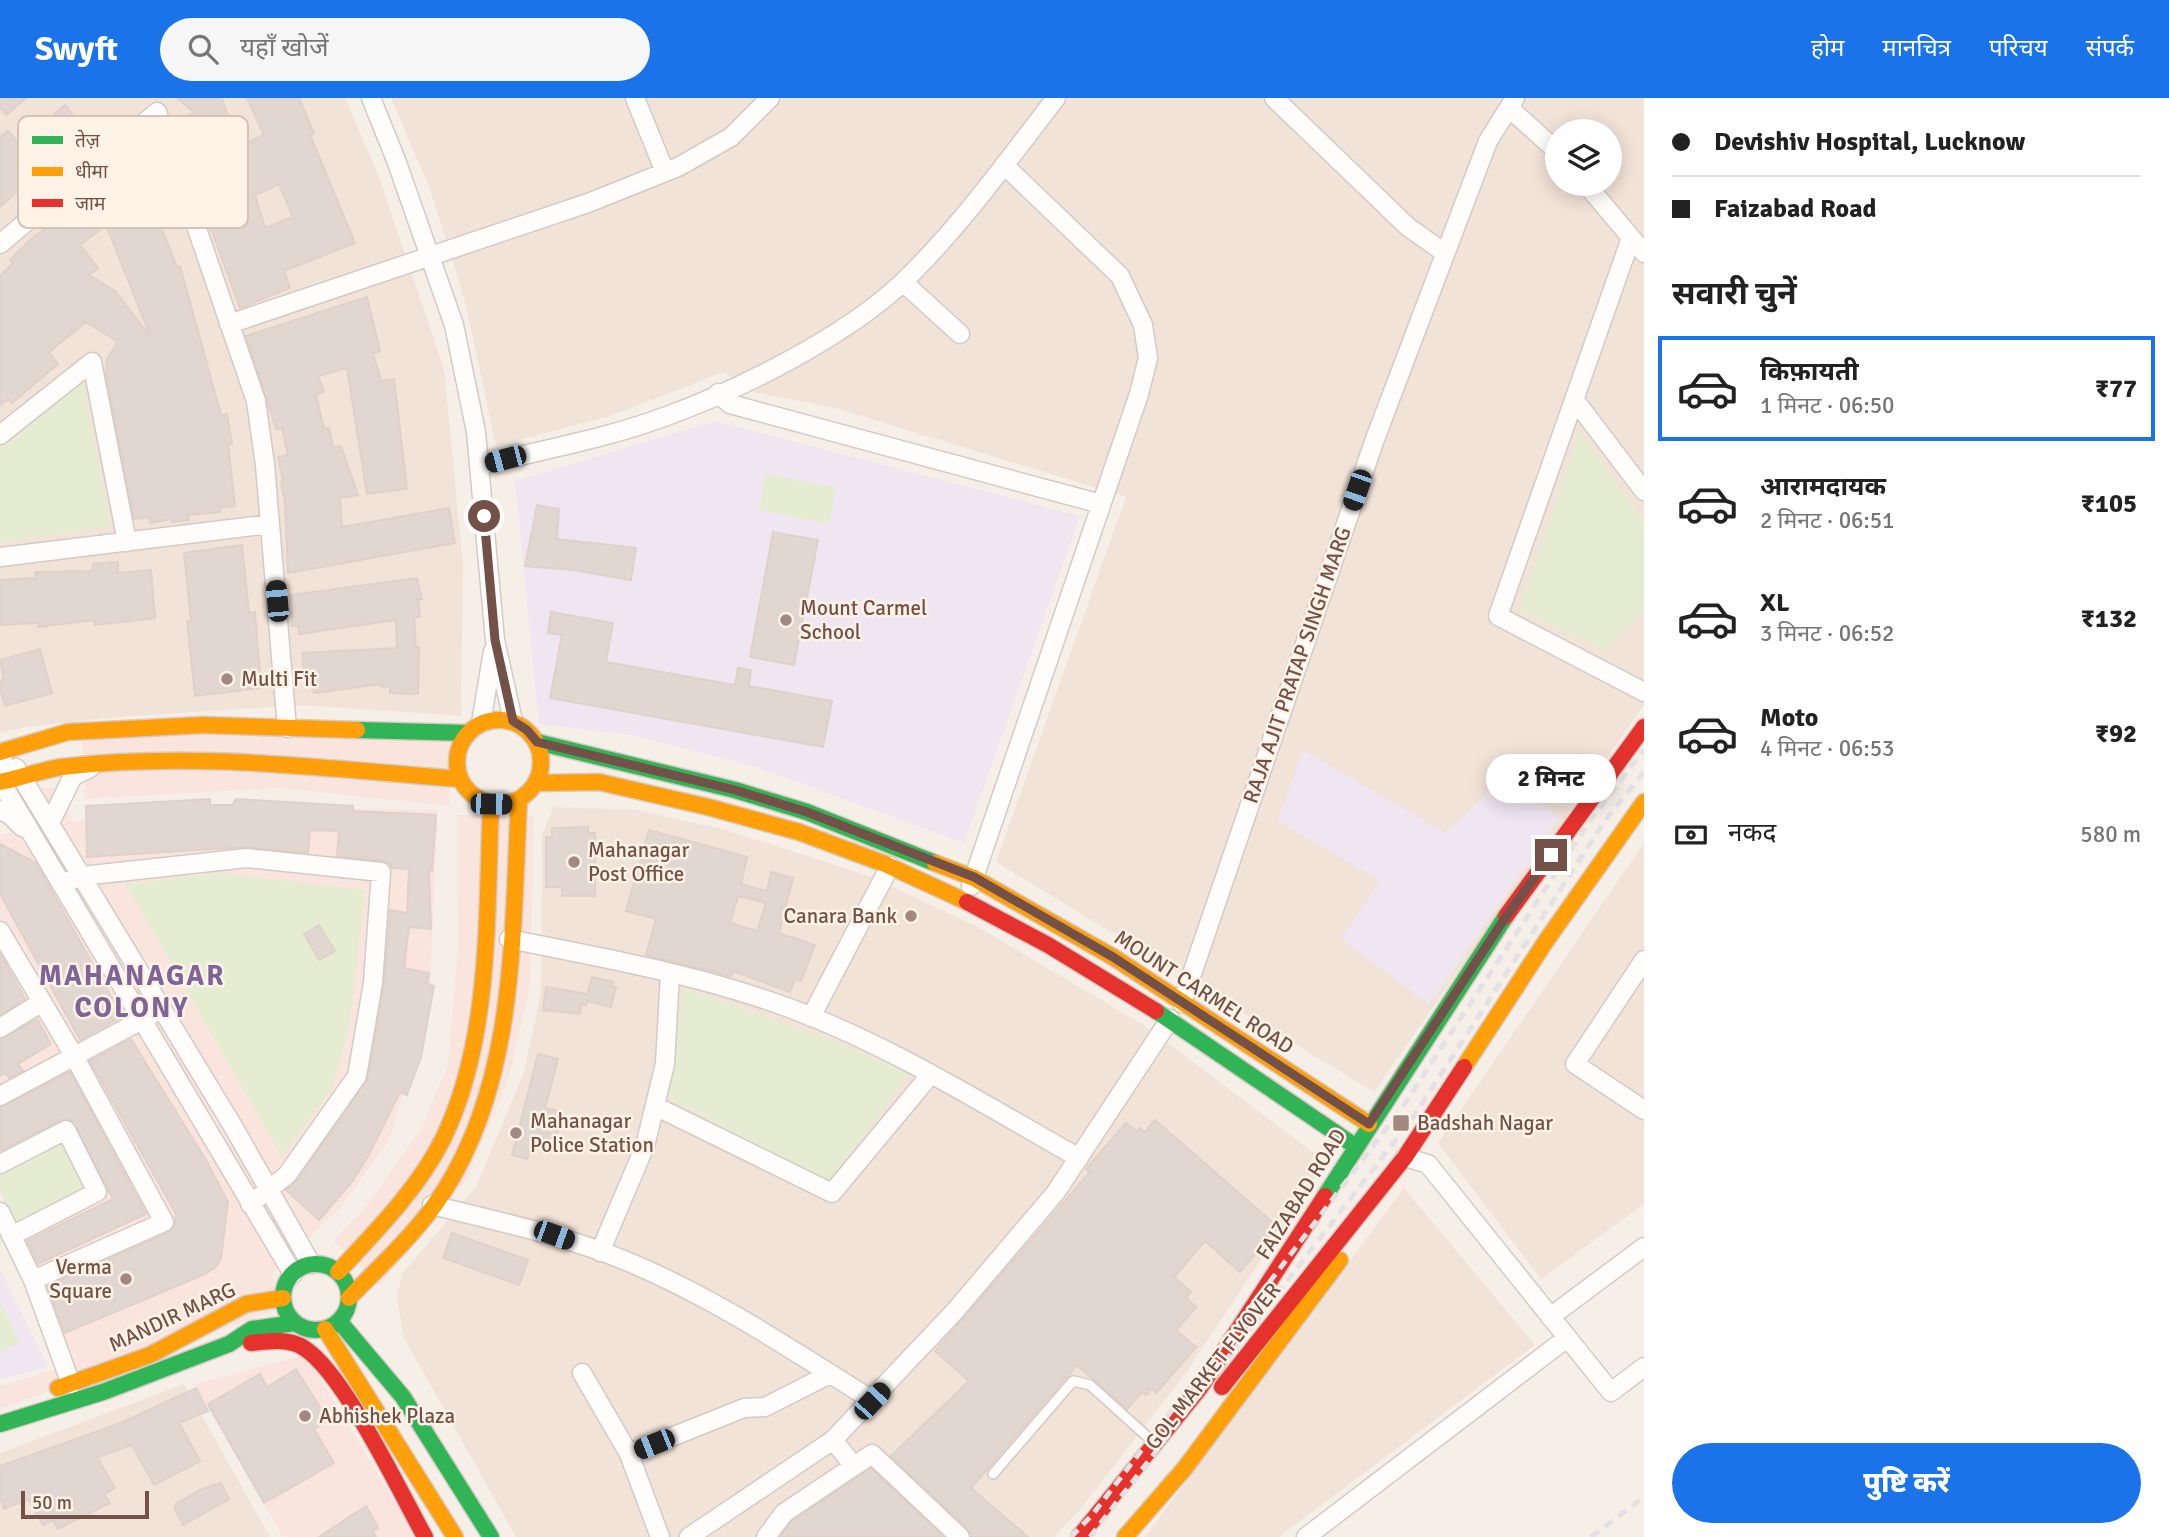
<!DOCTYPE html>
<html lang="hi">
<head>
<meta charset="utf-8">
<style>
	:root { --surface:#fff; --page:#f6f6f6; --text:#222; --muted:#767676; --line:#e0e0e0; --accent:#1a73e8 }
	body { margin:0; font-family:Signika,"Noto Sans Devanagari",sans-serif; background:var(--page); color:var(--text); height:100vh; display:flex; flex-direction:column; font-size:26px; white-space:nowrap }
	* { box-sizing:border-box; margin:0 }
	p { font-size:23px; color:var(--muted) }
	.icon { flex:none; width:38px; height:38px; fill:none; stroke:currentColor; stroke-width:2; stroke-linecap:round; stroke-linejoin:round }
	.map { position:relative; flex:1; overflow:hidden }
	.side { display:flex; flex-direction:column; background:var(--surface); width:525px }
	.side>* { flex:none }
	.guide { display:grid; align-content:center; height:154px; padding:0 28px; background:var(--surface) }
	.controls { position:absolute; left:1545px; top:21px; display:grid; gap:14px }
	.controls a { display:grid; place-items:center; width:77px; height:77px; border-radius:50%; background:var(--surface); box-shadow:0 4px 18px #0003; font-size:35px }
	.scale { position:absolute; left:21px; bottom:18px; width:128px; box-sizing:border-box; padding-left:7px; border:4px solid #745148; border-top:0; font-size:19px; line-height:24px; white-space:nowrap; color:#745148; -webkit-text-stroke:5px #fff3e8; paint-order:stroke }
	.end { position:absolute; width:32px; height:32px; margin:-16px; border:9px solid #745148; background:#fff; box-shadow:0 0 0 4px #fff }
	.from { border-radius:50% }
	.bubble { position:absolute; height:49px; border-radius:24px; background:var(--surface); box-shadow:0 4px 18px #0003; font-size:23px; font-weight:800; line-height:49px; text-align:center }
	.car { position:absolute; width:21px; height:42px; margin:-21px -10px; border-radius:9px; box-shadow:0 0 5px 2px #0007; background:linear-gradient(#222 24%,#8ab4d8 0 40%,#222 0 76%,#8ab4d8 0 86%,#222 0) }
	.guide b { display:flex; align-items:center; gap:24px; height:66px; font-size:26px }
	.guide b+b { border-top:2px solid var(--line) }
	.guide i { width:18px; height:18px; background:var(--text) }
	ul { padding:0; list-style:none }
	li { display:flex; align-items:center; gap:21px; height:105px; margin:0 14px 10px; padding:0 14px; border:4px solid transparent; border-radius:0px }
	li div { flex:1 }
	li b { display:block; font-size:26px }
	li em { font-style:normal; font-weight:800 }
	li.selected { border-color:var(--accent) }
	li>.icon { width:63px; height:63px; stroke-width:1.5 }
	h2 { padding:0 28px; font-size:32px; line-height:84px }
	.pay { display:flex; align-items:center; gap:18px; height:77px; padding:0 28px; font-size:26px }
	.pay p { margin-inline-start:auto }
	.cta { display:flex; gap:14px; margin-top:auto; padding:14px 28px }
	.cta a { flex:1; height:80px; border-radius:42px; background:var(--accent); color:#fff; font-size:28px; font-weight:800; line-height:80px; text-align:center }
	header { display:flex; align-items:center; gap:42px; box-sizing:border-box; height:98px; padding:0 35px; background:var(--accent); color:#fff }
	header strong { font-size:33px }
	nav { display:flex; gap:38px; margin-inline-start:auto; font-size:24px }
	.search { width:490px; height:63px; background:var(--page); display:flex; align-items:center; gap:18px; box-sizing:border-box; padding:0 24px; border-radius:38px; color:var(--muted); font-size:26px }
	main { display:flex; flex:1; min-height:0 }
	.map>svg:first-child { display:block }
</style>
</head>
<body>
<header>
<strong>Swyft</strong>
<div class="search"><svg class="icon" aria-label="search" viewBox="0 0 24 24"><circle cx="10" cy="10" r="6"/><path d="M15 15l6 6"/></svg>यहाँ खोजें</div>
<nav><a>होम</a><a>मानचित्र</a><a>परिचय</a><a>संपर्क</a></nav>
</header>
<main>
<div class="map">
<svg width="1644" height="1439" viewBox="0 0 1644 1439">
	<rect width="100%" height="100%" fill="#f6efe8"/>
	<path fill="#f2e3d8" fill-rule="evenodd" d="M0 0H345L377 74 444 271 463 466 461 618 303 607 118 619 25 629 0 635Z
		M391 0H1644V607L1374 994 996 764 1126 399 835 310 753 294 724 274 610 318 496 348 465 203 430 91ZM1558 33H1610V86H1558Z
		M554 709 637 712 726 732 869 778 980 830 1145 928 1326 1064 1188 1272 1079 1413 1054 1439H516L404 1240 397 1199 402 1176 476 1089 524 974 541 894 542 737Z
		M1644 745V1106L1541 1181 1438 1045Z
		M1404 1090 1535 1247 1279 1439H1145Z
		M184 1286 270 1439H0V1355Z"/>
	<path fill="#fae4de" d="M455 628 449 708 280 690 85 701 81 629Z
		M61 688 72 724 166 707 438 712 429 912 389 1042 341 1109 272 1176 278 1211 0 1311V1288L71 1267 18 1131 0 1095V737L15 734 0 708V699Z
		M457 717 534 718 530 889 509 979 467 1081 380 1187 333 1143 368 1106 421 1031 448 967 458 850Z
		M306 1257 416 1439H283L194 1286Z"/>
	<path fill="#f0e6f1" d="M715 323 1080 418 964 745 756 669 631 637 539 626 515 383Z
		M1303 652 1445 735 1503 681 1560 719 1429 906 1341 841 1380 783 1278 723Z
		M0 1172 48 1269 0 1281Z"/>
	<path fill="#e5ecd2" d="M83 285 111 428 0 444V351Z
		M1580 334 1644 424V513L1605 552 1519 512Z
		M766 376 836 390 829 426 759 412Z
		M222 775 365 792 350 924 332 992 282 1059 125 786Z
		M683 890 839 944 908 976 829 1084 668 1001Z
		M65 1038 93 1093 18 1131 0 1095V1070Z
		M0 1203 20 1245 0 1254Z"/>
	<path fill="#e2d6d0" stroke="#dfd1ca" stroke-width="2" fill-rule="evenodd" d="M0 0H26L6 17 0 9Z
		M177 0H222L238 49 264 37 247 0H299L314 36 310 37 355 145 284 173 290 190 240 210 172 23 195 15ZM279 86 293 119 265 130 255 97Z
		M65 7 86 33 0 109V39L8 33 19 45Z
		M135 64 177 169 180 168 221 317 227 316 232 346H228L235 408 219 410 220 414 188 417 189 422 172 424 171 421 150 425 149 419 134 421 106 275 107 261 118 244 86 224 49 254 58 266 12 305 8 301 0 307V178L13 165 10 162 31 141 86 100 84 97 110 80 108 76ZM106 127 150 237H149L115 193 89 177 98 170 80 147Z
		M367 199 380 253 373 255 381 283 394 281 407 391 367 396 347 270 318 278 324 294 316 297 324 331 329 330 333 349 341 348 358 397 340 400 342 429 449 410 455 445 288 475 285 404 281 384 283 383 278 359 288 357 282 330 276 331 246 238Z
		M537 407 559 411 557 441 636 450 631 482 573 472 525 468Z
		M773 434 818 442 794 567 750 559Z
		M242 447 249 515 255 514 261 590 195 598 187 523H191L184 455Z
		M118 464V475L151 472 155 520 95 527 94 522 38 529V525L0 527V482L36 480 35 474 93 473V466Z
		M417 480 422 501H418L420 519 414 520 416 549H419L418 596 390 595V588L381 589 380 586 314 595 313 588 305 589 302 555 397 550 396 522 299 536 298 528H292L290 497Z
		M551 514 613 525 606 564 735 587 738 570 751 572 749 588 832 603 823 649 550 600 562 537 548 535Z
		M40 551 52 595 5 608 0 591V583L4 582 0 562Z
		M210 701V707H232L236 701 353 708V713L436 717 432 773 429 772 431 831 409 829 404 870 429 875 427 886 434 888 421 959 407 997 400 994 370 1055 352 1084 319 1122 286 1092 296 1084 368 980 384 887 390 812 407 815 409 771 391 770V766L382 763 337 758 339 733 310 732 308 755 246 749 87 759 86 708Z
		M588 729V735H595V798H562V789H546V739H552V730Z
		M649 732 747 759 741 786 767 793 771 774 793 780 779 835 815 847 801 883 795 881 790 894 733 873 731 878 646 857 656 821 626 813ZM738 798 766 805 757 833 730 825Z
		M0 746 36 765 122 918 80 942 0 796Z
		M319 827 335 853 319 862 304 836Z
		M0 855 25 901 0 917Z
		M592 879 614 884 612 889H616L611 909 587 903 586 907 581 906 580 916 543 912 546 889 587 896Z
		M37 921 51 946 18 966 23 973 9 980 6 975 0 978V941Z
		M131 941 206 1062 228 1104 221 1159 217 1168 205 1176 65 1235 47 1188 168 1135 175 1125 176 1116 90 963Z
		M538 956 558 961 545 1010 563 1014 553 1051 531 1046 527 1061 512 1057Z
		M70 974 146 1116 38 1166 27 1143 113 1101 72 1022H61L0 1053V1009Z
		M1155 1022 1278 1129 1240 1174 1205 1143 1174 1179 1191 1194 1186 1200 1196 1209 1176 1232 1196 1249 1156 1295 1151 1291 1146 1297 1142 1294 1127 1311 1077 1267 971 1390 1028 1439H971L968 1431 891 1358 969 1283 935 1253 1090 1074 1086 1071 1126 1025 1137 1034 1140 1030 1145 1034Z
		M452 1135 528 1162 519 1187 443 1160Z
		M296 1271 328 1322 314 1331 334 1365 264 1405 208 1306 260 1276 267 1289Z
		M196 1290 208 1313 179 1325 200 1363 154 1387 132 1347 97 1359 115 1390 104 1396 110 1405 58 1431 53 1422 43 1427 28 1401 4 1411 0 1399V1368L121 1325Z
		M871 1370 943 1439H780L792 1423Z
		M221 1385 229 1401 183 1427 174 1409 176 1406 202 1391Z
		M366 1408 378 1430 373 1433 376 1439H319Z"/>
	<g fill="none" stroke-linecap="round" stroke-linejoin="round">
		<g stroke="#d4cac5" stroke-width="12">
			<path id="lane" d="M993 1376 1073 1283 1090 1287 1151 1342"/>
		</g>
		<g stroke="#d4cac5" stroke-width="21">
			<path id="street" d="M371 0 396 62 454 227 476 334 495 542 513 623
				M635 0 665 74
				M1274 0 1408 129 1445 155
				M1509 10 1558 54
				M1586 86 1644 155
				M1631 140 1498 518 1644 594
				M0 146 157 14 256 303 265 367 287 630
				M903 184 960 236
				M229 226 588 105 678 69 731 39 770 0
				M718 295 730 306 1101 406
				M1574 301 1644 393
				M0 337 92 264 127 444
				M479 368C540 352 605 341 664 319 739 292 845 239 903 184 960 129 1008 62 1056 0
				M0 459 270 426
				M481 625 493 553
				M3 654 1 684 293 1176
				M16 670 234 1030 311 1166
				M0 712 10 717 22 729
				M50 725 73 678 90 670
				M61 786 82 778 247 760 381 774 373 885 357 978 287 1077 250 1106
				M971 788 1139 296 1148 260 1143 227 1120 178 1004 67
				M0 833 73 956 164 1124 33 1182
				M509 841C604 860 701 877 792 911 893 949 985 1007 1079 1060
				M1644 862 1575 966 1644 1012
				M1182 905 1375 341 1488 43 1515 0
				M811 919 890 768
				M0 930 42 904
				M0 998 151 917
				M655 1008 832 1095 931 976
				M1405 1059 1428 1066 1611 1294 1644 1269
				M0 1066 66 1032 97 1094 11 1138
				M432 1107C500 1124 568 1138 631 1165 716 1201 794 1253 872 1302
				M0 1114 33 1182 71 1286
				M600 1154 645 1048 665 966 670 875
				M1550 1219 1644 1149
				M582 1275 629 1356 660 1439
				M833 1342 854 1368
				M629 1356 744 1310 765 1309 830 1276
				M689 1439 833 1342 955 1213 1056 1094 1170 921
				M766 1439 784 1415 872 1356 960 1439
				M1306 1439 1567 1240"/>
		</g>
		<g stroke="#d5cac4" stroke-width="19">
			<path id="fast" d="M357 632 468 635
				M537 644 735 692 807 714 935 765
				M1156 913 1355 1048
				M1325 1098 1506 818
				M283 1199a33 33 0 1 1 66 0a33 33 0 1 1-66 0Z
				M339 1223 403 1299 491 1439
				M0 1326 103 1294 229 1246 252 1231 295 1225"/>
		</g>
		<g stroke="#d5cac4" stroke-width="19">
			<path id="slow" d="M457 664a42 42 0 1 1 84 0a42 42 0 1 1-84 0Z
				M0 654 68 634 203 627 357 632
				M0 684C21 680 41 672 62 669 195 653 328 671 460 681
				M536 685 599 684 708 709 799 734 885 766 967 804
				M935 765 974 780 1113 859 1369 1026
				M1464 969 1546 843 1644 704
				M338 1174C376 1133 418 1091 443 1041 492 940 486 815 491 706
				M349 1200C382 1166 419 1133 444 1093 517 979 512 833 519 702
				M325 1231 455 1439
				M58 1290 150 1257 246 1206 283 1200
				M1125 1439 1185 1370 1340 1162"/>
		</g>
		<g stroke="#d5cac4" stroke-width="19">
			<path id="jam" d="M967 804 1048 847 1156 913
				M1506 818 1644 629
				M251 1245C268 1243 289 1240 304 1250 344 1275 400 1394 425 1439
				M1222 1289 1405 1059 1464 969
				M1079 1439 1200 1290 1325 1098"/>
		</g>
		<use href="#lane" stroke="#fefdfc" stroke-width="9"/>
		<use href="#street" stroke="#fefdfc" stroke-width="18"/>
		<use href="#fast" stroke="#30b455" stroke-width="16"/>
		<use href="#slow" stroke="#ff9f0a" stroke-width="16"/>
		<use href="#jam" stroke="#e5322d" stroke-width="16"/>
		<path stroke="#e3e1e4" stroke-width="5" stroke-dasharray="10 7" stroke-linecap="butt" d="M1071 1439 1093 1416 1402 1010 1591 721 1644 652
			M1090 1439 1414 1018 1604 724 1644 674
			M1591 1439 1644 1399"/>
	</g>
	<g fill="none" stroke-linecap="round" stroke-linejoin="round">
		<path stroke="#745148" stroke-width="9" d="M484 418 495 542 513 623 527 632 537 644 735 692 807 714 974 779 1113 859 1369 1026 1505 820 1551 757"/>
	</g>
	<g fill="#a28880" stroke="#fff3e8" stroke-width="2.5">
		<circle cx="786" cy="522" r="7"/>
		<circle cx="227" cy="581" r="7"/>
		<circle cx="574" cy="764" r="7"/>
		<circle cx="911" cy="818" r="7"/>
		<rect x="1392" y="1016" width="18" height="18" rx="3.5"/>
		<circle cx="516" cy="1035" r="7"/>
		<circle cx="126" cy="1181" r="7"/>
		<circle cx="305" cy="1318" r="7"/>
	</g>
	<g text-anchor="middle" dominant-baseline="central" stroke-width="5" stroke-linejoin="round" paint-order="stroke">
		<g font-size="21" fill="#745148" stroke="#fff3e8" text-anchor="start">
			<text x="800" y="510">Mount Carmel<tspan x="800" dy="24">School</tspan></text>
			<text x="241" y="581">Multi Fit</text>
			<text x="588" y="752">Mahanagar<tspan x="588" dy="24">Post Office</tspan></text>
			<text x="897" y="818" text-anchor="end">Canara Bank</text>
			<text x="530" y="1023">Mahanagar<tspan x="530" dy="24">Police Station</tspan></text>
			<text x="1417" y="1025">Badshah Nagar</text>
			<text x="112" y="1169" text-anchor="end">Verma<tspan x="112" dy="24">Square</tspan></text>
			<text x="319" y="1318">Abhishek Plaza</text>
		</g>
		<g font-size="21" fill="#745148" stroke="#fff3e8">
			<text transform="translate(1297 567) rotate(-71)">RAJA AJIT PRATAP SINGH MARG</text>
			<text transform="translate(1204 894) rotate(33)">MOUNT CARMEL ROAD</text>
			<text transform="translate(1301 1096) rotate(-58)">FAIZABAD ROAD</text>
			<text transform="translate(172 1219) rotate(-25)">MANDIR MARG</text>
			<text transform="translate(1213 1268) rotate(-52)">GOL MARKET FLYOVER</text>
		</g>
		<g font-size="28" font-weight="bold" letter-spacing="2" fill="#7e6497" stroke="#fff3e8">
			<text x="132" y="878">MAHANAGAR<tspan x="132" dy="32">COLONY</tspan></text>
		</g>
	</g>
	<rect x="18" y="18" width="230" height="112" rx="10" fill="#fff3e8" stroke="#d5c2b8" stroke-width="2"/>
	<rect x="32" y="38" width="31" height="8" fill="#30b455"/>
	<rect x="32" y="69" width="31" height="9" fill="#ff9f0a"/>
	<rect x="32" y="101" width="31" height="8" fill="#e5322d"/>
	<g font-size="19" fill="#745148">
		<text x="75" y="49">तेज़</text>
		<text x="75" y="80">धीमा</text>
		<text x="75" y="112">जाम</text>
	</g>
</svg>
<div class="controls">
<a><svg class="icon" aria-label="layers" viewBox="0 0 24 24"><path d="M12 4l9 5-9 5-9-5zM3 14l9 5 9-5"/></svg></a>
</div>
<div class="scale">50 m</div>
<i class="end from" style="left:484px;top:418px"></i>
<i class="end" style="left:1551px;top:757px"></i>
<div class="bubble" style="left:1486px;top:656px;width:130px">2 मिनट</div>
<i class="car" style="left:505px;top:361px;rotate:255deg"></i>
<i class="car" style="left:1357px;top:392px;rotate:199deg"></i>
<i class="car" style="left:277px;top:503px;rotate:355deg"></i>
<i class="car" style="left:491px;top:706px;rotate:91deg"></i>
<i class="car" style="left:554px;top:1137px;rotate:110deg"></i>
<i class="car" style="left:872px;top:1303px;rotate:43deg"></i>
<i class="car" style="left:654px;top:1346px;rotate:248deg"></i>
</div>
<section class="side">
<div class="guide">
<b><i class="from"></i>Devishiv Hospital, Lucknow</b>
<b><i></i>Faizabad Road</b>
</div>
<h2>सवारी चुनें</h2>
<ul>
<li class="selected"><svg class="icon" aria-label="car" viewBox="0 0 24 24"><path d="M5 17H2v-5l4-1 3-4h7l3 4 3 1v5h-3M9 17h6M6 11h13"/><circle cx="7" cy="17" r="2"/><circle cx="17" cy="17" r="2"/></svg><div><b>किफ़ायती</b><p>1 मिनट · 06:50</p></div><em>₹77</em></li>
<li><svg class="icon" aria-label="car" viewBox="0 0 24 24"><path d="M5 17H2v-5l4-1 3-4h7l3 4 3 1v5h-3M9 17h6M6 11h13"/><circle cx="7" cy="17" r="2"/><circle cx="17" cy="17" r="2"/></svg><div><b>आरामदायक</b><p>2 मिनट · 06:51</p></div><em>₹105</em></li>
<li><svg class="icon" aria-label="car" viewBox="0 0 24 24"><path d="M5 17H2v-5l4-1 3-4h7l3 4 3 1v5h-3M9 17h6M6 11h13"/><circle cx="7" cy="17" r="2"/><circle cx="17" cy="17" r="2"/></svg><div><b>XL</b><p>3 मिनट · 06:52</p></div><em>₹132</em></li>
<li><svg class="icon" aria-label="car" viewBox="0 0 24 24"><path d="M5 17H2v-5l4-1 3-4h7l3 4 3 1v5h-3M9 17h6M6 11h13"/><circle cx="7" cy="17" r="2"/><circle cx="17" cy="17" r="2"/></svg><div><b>Moto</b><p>4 मिनट · 06:53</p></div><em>₹92</em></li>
</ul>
<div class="pay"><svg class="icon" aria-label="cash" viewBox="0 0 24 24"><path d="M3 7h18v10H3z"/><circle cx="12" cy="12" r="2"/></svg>नकद<p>580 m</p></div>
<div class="cta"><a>पुष्टि करें</a></div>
</section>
</main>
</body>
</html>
